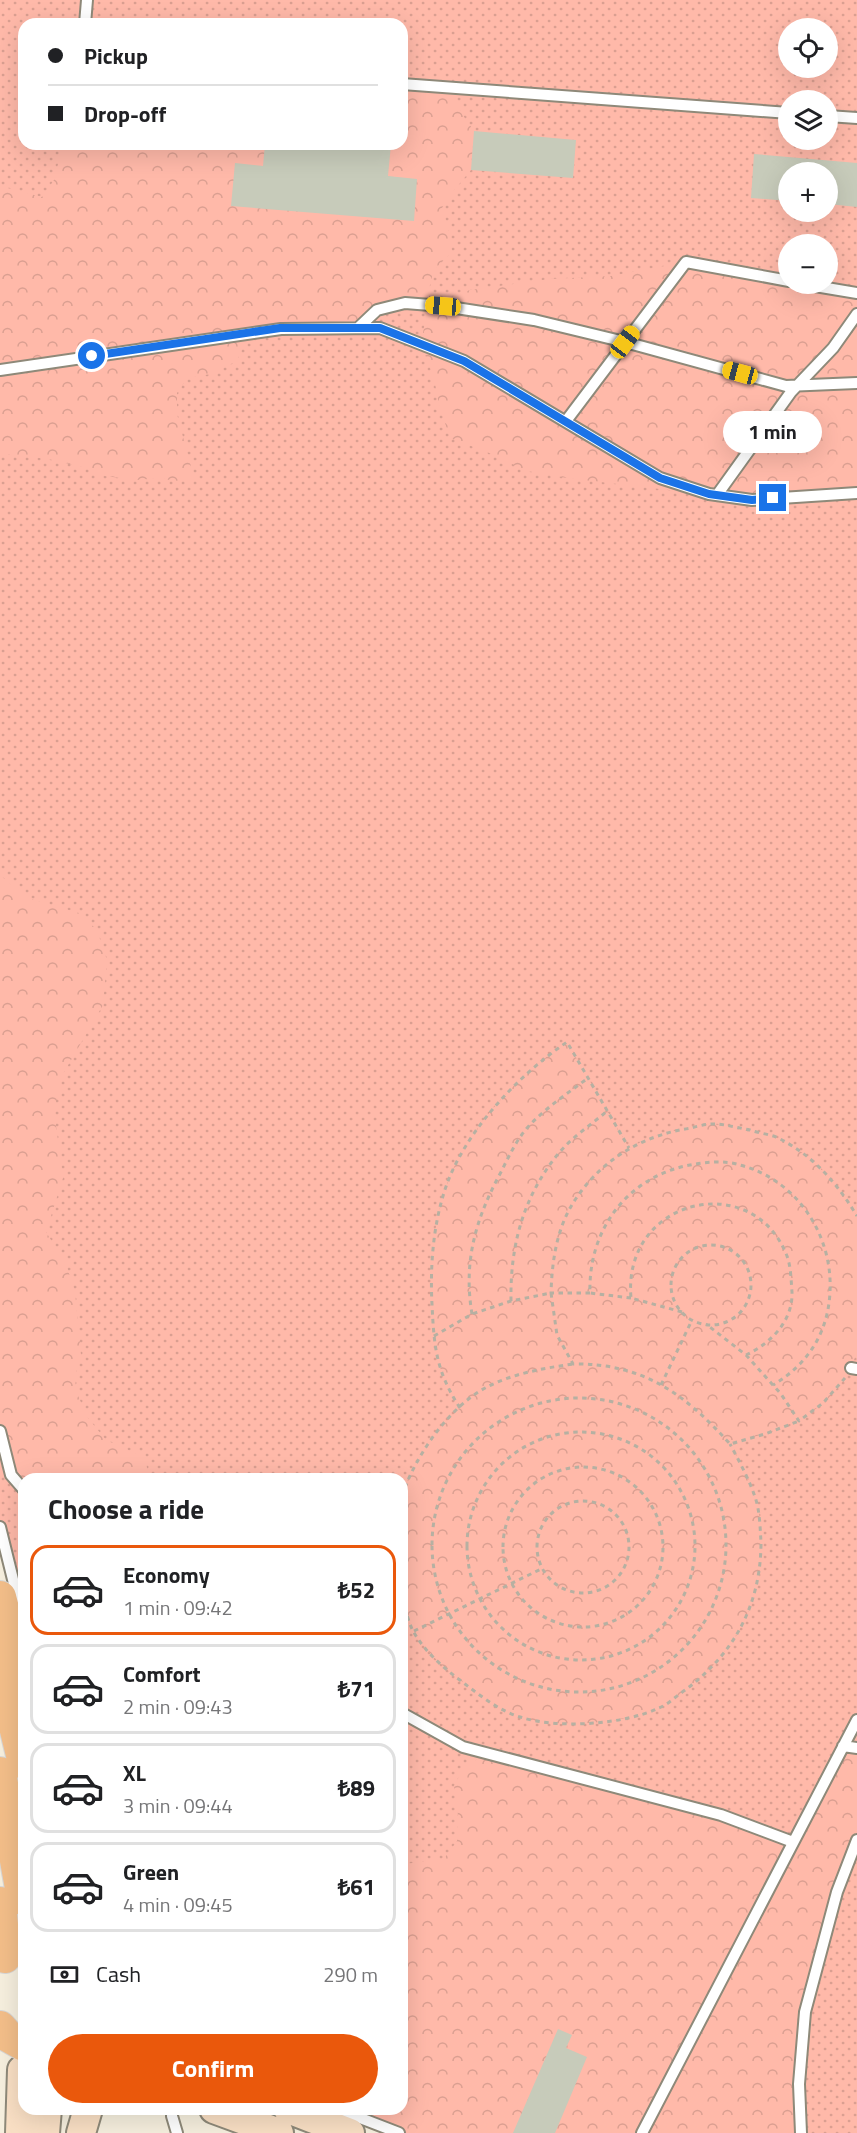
<!DOCTYPE html>
<html lang="en">
<head>
<meta charset="utf-8">
<style>
	:root { --surface:#fff; --page:#f6f6f6; --text:#202124; --muted:#757577; --line:#e0e0e0; --accent:#ea580c }
	body { margin:0; font-family:"Titillium Web",sans-serif; background:var(--page); color:var(--text); height:100vh; display:flex; flex-direction:column; font-size:22px; white-space:nowrap }
	* { box-sizing:border-box; margin:0 }
	p { font-size:20px; color:var(--muted) }
	.icon { flex:none; width:33px; height:33px; fill:none; stroke:currentColor; stroke-width:2; stroke-linecap:round; stroke-linejoin:round }
	.map { position:relative; flex:1; overflow:hidden }
	.panel { position:absolute; left:18px; top:1473px; width:390px; height:642px; display:flex; flex-direction:column; background:var(--surface); border-radius:18px; box-shadow:0 6px 24px #0002 }
	.panel>* { flex:none }
	.banner { position:absolute; left:18px; top:18px; width:390px; height:132px; border-radius:18px; box-shadow:0 6px 24px #0002; display:grid; align-content:center; height:132px; padding:0 30px; background:var(--surface) }
	.fabs { position:absolute; left:778px; top:18px; display:grid; gap:12px }
	.fabs a { display:grid; place-items:center; width:60px; height:60px; border-radius:50%; background:var(--surface); box-shadow:0 6px 24px #0002; font-size:30px }
	.end { position:absolute; width:27px; height:27px; margin:-14px; border:8px solid #1a73e8; background:#fff; box-shadow:0 0 0 3px #fff }
	.from { border-radius:50% }
	.bubble { position:absolute; height:42px; border-radius:21px; background:var(--surface); box-shadow:0 6px 24px #0002; font-size:20px; font-weight:700; line-height:42px; text-align:center }
	.car { position:absolute; width:18px; height:36px; margin:-18px -9px; border-radius:8px; box-shadow:0 0 4px 2px #0007; background:linear-gradient(#f5c518 24%,#345 0 40%,#f5c518 0 76%,#345 0 86%,#f5c518 0) }
	.banner b { display:flex; align-items:center; gap:21px; height:57px; font-size:22px }
	.banner b+b { border-top:2px solid var(--line) }
	.banner i { width:15px; height:15px; background:var(--text) }
	ul { padding:0; list-style:none }
	li { display:flex; align-items:center; gap:18px; height:90px; margin:0 12px 9px; padding:0 18px; border:3px solid var(--line); border-radius:18px }
	li div { flex:1 }
	li b { display:block; font-size:22px }
	li em { font-style:normal; font-weight:700 }
	li.active { border-color:var(--accent) }
	li>.icon { width:54px; height:54px; stroke-width:1.5 }
	h2 { padding:0 30px; font-size:27px; line-height:72px }
	.pay { display:flex; align-items:center; gap:15px; height:66px; padding:0 30px; font-size:22px }
	.pay p { margin-inline-start:auto }
	.button { display:flex; gap:12px; margin-top:auto; padding:12px 30px }
	.button a { flex:1; height:69px; border-radius:36px; background:var(--accent); color:#fff; font-size:24px; font-weight:700; line-height:69px; text-align:center }
	.map>svg:first-child { display:block }
</style>
</head>
<body>
<div class="map">
<svg width="857" height="2133" viewBox="0 0 857 2133">
	<defs>
		<pattern id="grass-dots" width="8" height="8" patternUnits="userSpaceOnUse" patternTransform="scale(1.5)"><rect width="8" height="8" fill="#ffb9a9"/><path d="M2 2h.1M6 6h.1" fill="none" stroke="#da9f91" stroke-width="1.8" stroke-linecap="round"/></pattern>
		<pattern id="forest-crowns" width="20" height="18" patternUnits="userSpaceOnUse" patternTransform="scale(1.5)"><rect width="20" height="18" fill="#ffb9a9"/><path d="M2 6a3 3 0 1 1 6 0M12 15a3 3 0 1 1 6 0" fill="none" stroke="#da9f91"/></pattern>
	</defs>
	<rect width="100%" height="100%" fill="#f6efde"/>
	<path fill="url(#grass-dots)" fill-rule="evenodd" d="M0 0H857V2133H399L402 2109V1479H24V1624L0 1527ZM24 24H402V144H24ZM789 28H828V68H789ZM789 100H828V140H789ZM789 172H828V212H789ZM789 244H828V284H789Z"/>
	<path fill="url(#forest-crowns)" d="M402 84 453 88 462 114 474 131 471 170 451 194 442 208 450 235 452 253C431 269 429 279 429 305L470 290 550 279 611 276 686 262 789 284H807L857 292V493L752 500 567 478 527 471 487 452 450 438 439 405 434 378 421 344 428 305 377 310 358 328 248 333 237 361 211 374 187 378 177 393V414L194 479 173 481 162 478 136 480 105 476 83 467 48 459 0 453V186L42 197 54 180 58 164 69 144H402Z
		M0 875 27 898 79 913 97 930 107 960 103 1005 63 1074 54 1111 63 1178 46 1232 66 1264 75 1292 81 1355 77 1365 75 1389 88 1418 106 1440 146 1458 148 1479H24V1490L11 1475 0 1431Z
		M567 1042 629 1148 651 1137 682 1129 714 1124 775 1137 800 1151 823 1170 843 1193 857 1216V1353C832 1415 789 1427 730 1444 739 1461 749 1479 755 1497 762 1517 762 1544 761 1565 755 1624 712 1679 660 1707 629 1724 551 1729 518 1717 498 1710 481 1696 464 1683 436 1662 408 1635 402 1598 400 1585 402 1570 402 1557 402 1540 399 1509 403 1494 411 1461 436 1432 460 1408 436 1371 434 1347 432 1304 430 1269 433 1229 443 1196 460 1136 516 1076 567 1042Z
		M843 1746 857 1748V1840L805 2012 801 2133H399L337 2109H402V1864L443 1860 457 1841 458 1815 454 1786 463 1769 486 1753 721 1815 792 1842Z"/>
	<path fill="#c7cbba" d="M474 131 576 140 573 178 471 170Z
		M265 144H391L388 176 417 179 414 221 231 206 235 163 263 166Z
		M754 154 857 163V207L828 204V172H789V201L751 198Z
		M558 2029 572 2035 566 2048 587 2057 555 2133H513Z"/>
	<g fill="none" stroke-linecap="round" stroke-linejoin="round">
		<path stroke="#ccc6b7" stroke-width="32" stroke-dasharray="32 16" stroke-linecap="butt" d="M23 1899 24 1942"/>
		<g stroke="#8e8979" stroke-width="14">
			<path id="service" d="M85 24 87 0
				M402 84 789 113
				M828 116 857 118
				M803 284 857 293
				M358 328 377 310 405 303 443 306 534 320 625 342 786 386 857 383
				M0 370 281 329 380 328 464 361 660 478 709 494 752 500 857 493
				M566 421 686 262 789 281
				M717 495 791 392 833 348 857 314
				M851 1368 857 1369
				M0 1431 11 1475 24 1490
				M0 1527 24 1624
				M402 1713 463 1747 721 1815 793 1842
				M843 1746 857 1748
				M172 2109V2116L177 2133
				M337 2109 399 2133
				M642 2133 857 1720
				M801 2133 799 2084 805 2012 837 1892 857 1840"/>
		</g>
		<g stroke="#8e8979" stroke-width="32">
			<path id="secondary" d="M214 2109 279 2133
				M288 2109 350 2133
				M20 2133 22 2070
				M45 2133 47 2109
				M81 2133 88 2109"/>
		</g>
		<g stroke="#d8d7d6" stroke-width="34">
			<path id="primary" d="M0 1597 24 1691
				M0 1666 24 1763
				M0 1773 23 1899
				M0 1903 5 1957
				M0 2027 8 2036 24 2045"/>
		</g>
		<path stroke="#b6b0a2" stroke-width="3" stroke-dasharray="4.5 4.5" stroke-linecap="butt" d="M671 1285a40 40 0 1 1 80 0a40 40 0 1 1-80 0Z
			M590 1293H551C552 1260 557 1225 577 1197 604 1158 644 1135 691 1128 698 1126 706 1124 714 1124 725 1124 738 1128 750 1130 758 1133 768 1134 776 1137 812 1154 837 1183 857 1216
			M631 1298 590 1293C588 1230 627 1177 690 1165 706 1162 725 1160 740 1165 797 1180 833 1235 830 1292 828 1333 808 1364 773 1385
			M511 1301C510 1246 523 1197 558 1154 572 1137 591 1125 607 1111
			M682 1312 631 1298C622 1198 753 1168 787 1256 791 1267 791 1280 792 1292 793 1321 771 1343 746 1355L706 1324
			M472 1314C463 1261 476 1218 501 1172 509 1156 516 1141 527 1128 545 1108 567 1094 588 1078
			M434 1336 472 1314 511 1301 551 1293 557 1335 573 1364C643 1363 685 1394 730 1444L765 1434 799 1421
			M746 1355 781 1394 799 1421 823 1403 845 1378
			M661 1385 692 1320
			M432 1545a147 147 0 1 1 294 0a147 147 0 1 1-294 0Z
			M460 1408C436 1371 434 1347 432 1304 430 1269 433 1229 443 1196 460 1136 517 1076 567 1042L629 1148
			M467 1546a114 114 0 1 1 228 0a114 114 0 1 1-228 0Z
			M503 1547a80 80 0 1 1 160 0a80 80 0 1 1-160 0Z
			M402 1496C415 1456 450 1405 489 1386 515 1373 545 1368 573 1364
			M537 1547a46 46 0 1 1 92 0a46 46 0 1 1-92 0Z
			M402 1599C405 1608 408 1620 412 1629 424 1652 445 1669 465 1684 482 1697 500 1711 520 1717 557 1729 623 1725 659 1708 667 1705 674 1698 681 1693 733 1656 761 1606 761 1542 760 1528 760 1511 755 1497 749 1479 739 1461 730 1444
			M414 1631 541 1569"/>
		<use href="#service" stroke="#fff" stroke-width="10"/>
		<use href="#secondary" stroke="#f9dfc4" stroke-width="28"/>
		<use href="#primary" stroke="#f3be89" stroke-width="32"/>
	</g>
	<g fill="none" stroke-linecap="round" stroke-linejoin="round">
		<path stroke="#1a73e8" stroke-width="8" d="M92 356 280 328H380L464 361 660 478 709 494 752 500 773 498"/>
	</g>
</svg>
<div class="fabs">
<a><svg class="icon" aria-label="locate" viewBox="0 0 24 24"><circle cx="12" cy="12" r="6"/><path d="M12 2v4M12 18v4M2 12h4M18 12h4"/></svg></a>
<a><svg class="icon" aria-label="layers" viewBox="0 0 24 24"><path d="M12 4l9 5-9 5-9-5zM3 14l9 5 9-5"/></svg></a>
<a>+</a>
<a>−</a>
</div>
<i class="end from" style="left:92px;top:356px"></i>
<i class="end" style="left:773px;top:498px"></i>
<div class="bubble" style="left:723px;top:411px;width:99px">1 min</div>
<i class="car" style="left:443px;top:306px;rotate:275deg"></i>
<i class="car" style="left:625px;top:342px;rotate:37deg"></i>
<i class="car" style="left:740px;top:373px;rotate:285deg"></i>
<div class="banner">
<b><i class="from"></i>Pickup</b>
<b><i></i>Drop-off</b>
</div>
<section class="panel">
<h2>Choose a ride</h2>
<ul>
<li class="active"><svg class="icon" aria-label="car" viewBox="0 0 24 24"><path d="M5 17H2v-5l4-1 3-4h7l3 4 3 1v5h-3M9 17h6M6 11h13"/><circle cx="7" cy="17" r="2"/><circle cx="17" cy="17" r="2"/></svg><div><b>Economy</b><p>1 min · 09:42</p></div><em>₺52</em></li>
<li><svg class="icon" aria-label="car" viewBox="0 0 24 24"><path d="M5 17H2v-5l4-1 3-4h7l3 4 3 1v5h-3M9 17h6M6 11h13"/><circle cx="7" cy="17" r="2"/><circle cx="17" cy="17" r="2"/></svg><div><b>Comfort</b><p>2 min · 09:43</p></div><em>₺71</em></li>
<li><svg class="icon" aria-label="car" viewBox="0 0 24 24"><path d="M5 17H2v-5l4-1 3-4h7l3 4 3 1v5h-3M9 17h6M6 11h13"/><circle cx="7" cy="17" r="2"/><circle cx="17" cy="17" r="2"/></svg><div><b>XL</b><p>3 min · 09:44</p></div><em>₺89</em></li>
<li><svg class="icon" aria-label="car" viewBox="0 0 24 24"><path d="M5 17H2v-5l4-1 3-4h7l3 4 3 1v5h-3M9 17h6M6 11h13"/><circle cx="7" cy="17" r="2"/><circle cx="17" cy="17" r="2"/></svg><div><b>Green</b><p>4 min · 09:45</p></div><em>₺61</em></li>
</ul>
<div class="pay"><svg class="icon" aria-label="cash" viewBox="0 0 24 24"><path d="M3 7h18v10H3z"/><circle cx="12" cy="12" r="2"/></svg>Cash<p>290 m</p></div>
<div class="button"><a>Confirm</a></div>
</section>
</div>
</body>
</html>
